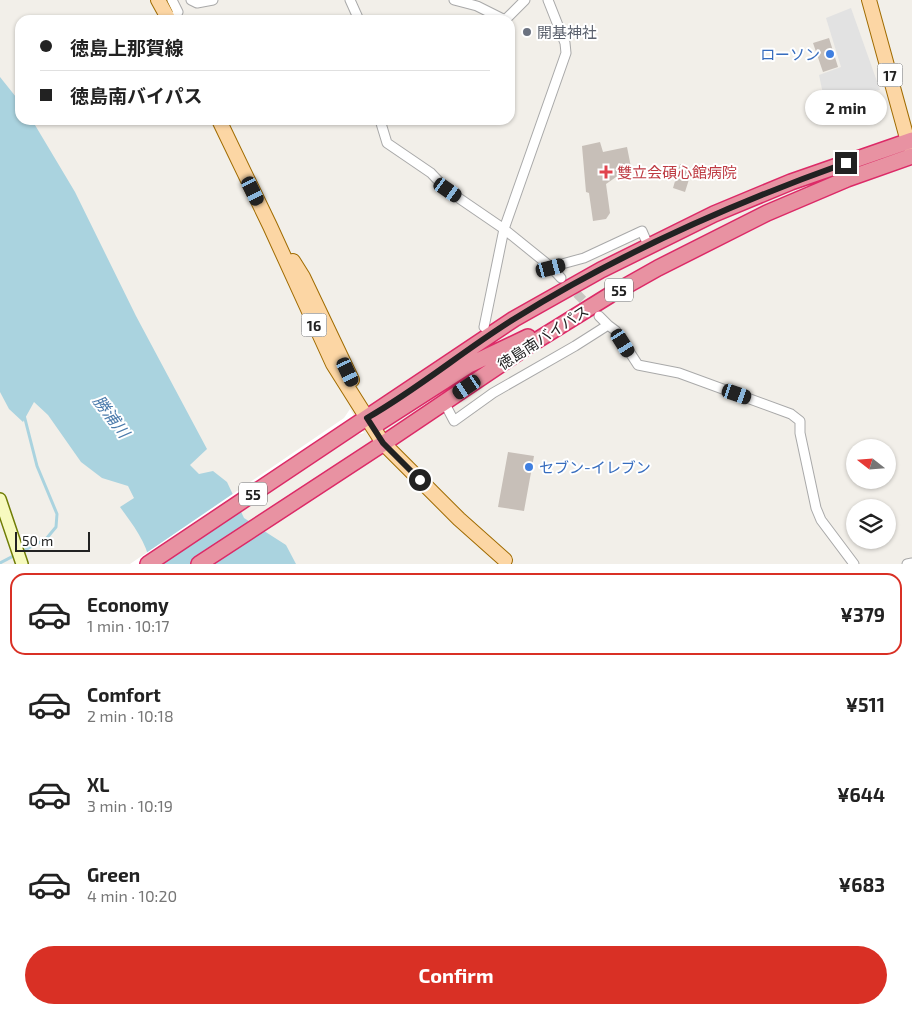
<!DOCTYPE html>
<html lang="en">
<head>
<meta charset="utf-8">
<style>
	:root { --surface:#fff; --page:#f6f6f6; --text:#222; --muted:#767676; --line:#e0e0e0; --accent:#d93025 }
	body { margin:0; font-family:"Exo 2","Noto Sans JP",sans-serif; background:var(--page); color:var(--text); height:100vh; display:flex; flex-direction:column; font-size:19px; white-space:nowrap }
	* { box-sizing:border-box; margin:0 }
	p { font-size:16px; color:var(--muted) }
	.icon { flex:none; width:28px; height:28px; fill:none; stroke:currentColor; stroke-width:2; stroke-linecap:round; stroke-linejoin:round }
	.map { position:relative; height:564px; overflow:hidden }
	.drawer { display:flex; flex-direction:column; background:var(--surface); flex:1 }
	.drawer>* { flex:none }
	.top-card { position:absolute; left:15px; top:15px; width:500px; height:110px; border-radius:15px; box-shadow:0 1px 4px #0004; display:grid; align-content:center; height:110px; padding:0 25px; background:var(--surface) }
	.needle { width:32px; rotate:287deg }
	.controls { position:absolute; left:846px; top:439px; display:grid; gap:10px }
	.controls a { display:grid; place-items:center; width:50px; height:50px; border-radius:50%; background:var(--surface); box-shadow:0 1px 4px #0004; font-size:25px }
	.scale { position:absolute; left:15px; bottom:12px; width:75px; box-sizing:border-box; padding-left:5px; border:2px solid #222; border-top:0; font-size:14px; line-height:18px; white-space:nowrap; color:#222; -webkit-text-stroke:4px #fff; paint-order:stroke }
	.end { position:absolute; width:22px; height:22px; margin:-11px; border:6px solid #222; background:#fff; box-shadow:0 0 0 2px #fff }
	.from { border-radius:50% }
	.bubble { position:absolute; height:35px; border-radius:18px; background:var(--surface); box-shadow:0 1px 4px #0004; font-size:16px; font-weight:700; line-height:35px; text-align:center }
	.car { position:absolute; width:15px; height:30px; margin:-15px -8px; border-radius:6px; box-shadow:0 0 4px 1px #0007; background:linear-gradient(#222 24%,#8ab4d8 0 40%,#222 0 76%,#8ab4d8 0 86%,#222 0) }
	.top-card b { display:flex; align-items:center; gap:18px; height:48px; font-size:19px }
	.top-card b+b { border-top:1px solid var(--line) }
	.top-card i { width:12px; height:12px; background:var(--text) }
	ul { padding:9px 0 0; list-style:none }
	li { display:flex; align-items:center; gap:15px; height:82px; margin:0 10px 8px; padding:0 15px; border:2px solid transparent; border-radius:15px }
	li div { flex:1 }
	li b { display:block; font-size:19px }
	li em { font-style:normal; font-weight:700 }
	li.on { border-color:var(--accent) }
	li>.icon { width:45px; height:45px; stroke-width:1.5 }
	.button { display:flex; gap:10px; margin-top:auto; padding:10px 25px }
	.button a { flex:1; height:58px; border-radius:30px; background:var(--accent); color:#fff; font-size:20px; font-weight:700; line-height:58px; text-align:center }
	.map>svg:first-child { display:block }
</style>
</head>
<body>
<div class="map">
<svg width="912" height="564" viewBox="0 0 912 564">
	<rect width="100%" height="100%" fill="#f2efe9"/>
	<path fill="#e2e2e2" d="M851 8 880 90 833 97 823 94 819 75 841 67 826 18Z"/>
	<path fill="#aad3df" d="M0 77 20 102V120H32L75 192 136 316 207 449 190 465 199 474 213 471 227 482 244 518 286 545 296 564H150C147 542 132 524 120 507L134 498 128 486 102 478 81 462 48 415 34 402 23 422 9 409 0 392Z"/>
	<path fill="#fff" d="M350 409 364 433 355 435 158 564H130L344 418Z"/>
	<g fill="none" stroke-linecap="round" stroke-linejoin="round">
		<path stroke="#aad3df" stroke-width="3" d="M0 563 46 539 56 527 57 514 37 466 24 415"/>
	</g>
	<path fill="#c7bfb8" d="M829 38 838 67 823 72 813 43Z
		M600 142 603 152 627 147 631 167 620 169 619 175 606 184 610 213 606 219 593 221 589 193 586 192 582 146Z
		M680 164 690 167 688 173H691L685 192 673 188Z
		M508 452 534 456 524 511 498 507Z"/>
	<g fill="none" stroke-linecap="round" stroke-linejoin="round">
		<path stroke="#c8c6c1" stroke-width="9" stroke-dasharray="9 4.5" stroke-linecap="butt" d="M567 284 593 310"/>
		<g stroke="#a9a9a9" stroke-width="11">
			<path id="street" d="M191 0 197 3 213 0
				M350 0 359 20
				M454 0 477 6 503 19 507 18 525 0
				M172 20 178 12 172 0
				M380 120 387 143 431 173 447 190 504 229 551 267
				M561 278 551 267 584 258 642 231 648 245
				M608 325 616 331 638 365 679 373 791 414 800 421V433L816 508 821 520 854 564
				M484 327 504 229 566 53 565 43 548 0
				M444 402 454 421 493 393 575 346 608 325 599 316
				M907 564 912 563"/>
		</g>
		<g stroke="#707d05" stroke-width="14">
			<path id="secondary" d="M0 499 22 564"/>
		</g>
		<g stroke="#a06b00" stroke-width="16">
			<path id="primary" d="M158 0 169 20
				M869 0 908 142 912 149
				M219 120 270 226 333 364 367 418 383 443 459 519 505 560
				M293 261 303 277 352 380"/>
		</g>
		<g stroke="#dc2a67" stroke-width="18">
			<path id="highway" d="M377 424 469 365 528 337
				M148 564 514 319 601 270 714 214 791 182 912 140
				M199 564 390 439 531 344 610 295 658 268 767 213 847 179 912 156"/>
		</g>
		<use href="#street" stroke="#fff" stroke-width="9"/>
		<use href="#secondary" stroke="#f7fabf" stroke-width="11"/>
		<use href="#primary" stroke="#fcd6a4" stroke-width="14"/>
		<use href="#highway" stroke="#e892a2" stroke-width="15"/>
	</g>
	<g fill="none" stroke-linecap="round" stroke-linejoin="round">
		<path stroke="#222" stroke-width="6" d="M420 480 383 443 367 418C418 389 464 350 514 319 618 254 731 204 846 163"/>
	</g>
	<circle fill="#6b7280" stroke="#fff" stroke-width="2" cx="527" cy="32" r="5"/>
	<g fill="#3f7fe0" stroke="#fff" stroke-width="2">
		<circle cx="830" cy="54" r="5"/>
		<circle cx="529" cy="467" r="5"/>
	</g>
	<path fill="#e0444e" stroke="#fff" stroke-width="2" d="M603.5 164.5h5v5h5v5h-5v5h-5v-5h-5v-5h5z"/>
	<g text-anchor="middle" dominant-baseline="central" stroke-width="4" stroke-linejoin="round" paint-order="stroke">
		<g fill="#fff" stroke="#646464" stroke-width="1">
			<rect x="877.5" y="63.5" width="25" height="23" rx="4"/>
			<rect x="605" y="278.5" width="28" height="23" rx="4"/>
			<rect x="301.5" y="313.5" width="25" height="23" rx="4"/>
			<rect x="239" y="482.5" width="28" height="23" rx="4"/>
		</g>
		<g font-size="14" font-weight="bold" fill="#222">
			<text x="890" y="75">17</text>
			<text x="619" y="290">55</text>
			<text x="314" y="325">16</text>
			<text x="253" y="494">55</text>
		</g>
		<g font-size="15" fill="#5b616d" stroke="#fff" text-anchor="start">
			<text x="537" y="32">開基神社</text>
		</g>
		<g font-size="15" fill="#366cbe" stroke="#fff" text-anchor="end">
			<text x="820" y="54">ローソン</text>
			<text x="539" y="467" text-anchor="start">セブン-イレブン</text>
		</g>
		<g font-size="15" fill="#be3a42" stroke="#fff" text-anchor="start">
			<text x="617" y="172">雙立会碩心館病院</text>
		</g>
		<g font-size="15" fill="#222" stroke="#fff">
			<text transform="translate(543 337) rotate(-33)">徳島南バイパス</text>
		</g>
		<g font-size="16" font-style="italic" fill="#4a7aab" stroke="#fff">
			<text transform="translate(112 416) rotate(53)">勝浦川</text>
		</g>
	</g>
</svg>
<div class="controls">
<a><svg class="needle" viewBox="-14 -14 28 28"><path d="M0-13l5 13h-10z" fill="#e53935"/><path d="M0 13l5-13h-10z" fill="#767676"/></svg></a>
<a><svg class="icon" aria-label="layers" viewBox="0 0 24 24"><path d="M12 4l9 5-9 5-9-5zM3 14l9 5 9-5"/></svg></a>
</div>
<div class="scale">50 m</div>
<i class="end from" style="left:420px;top:480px"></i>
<i class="end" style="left:846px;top:163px"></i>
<div class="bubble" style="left:805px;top:90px;width:82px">2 min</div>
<i class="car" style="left:448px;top:190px;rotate:125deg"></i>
<i class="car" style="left:253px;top:191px;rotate:154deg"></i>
<i class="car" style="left:551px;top:268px;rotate:75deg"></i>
<i class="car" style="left:623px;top:343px;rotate:148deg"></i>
<i class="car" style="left:348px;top:372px;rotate:155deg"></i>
<i class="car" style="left:467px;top:387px;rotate:236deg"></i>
<i class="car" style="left:737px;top:394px;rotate:109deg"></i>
<div class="top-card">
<b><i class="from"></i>徳島上那賀線</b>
<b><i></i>徳島南バイパス</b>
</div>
</div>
<section class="drawer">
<ul>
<li class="on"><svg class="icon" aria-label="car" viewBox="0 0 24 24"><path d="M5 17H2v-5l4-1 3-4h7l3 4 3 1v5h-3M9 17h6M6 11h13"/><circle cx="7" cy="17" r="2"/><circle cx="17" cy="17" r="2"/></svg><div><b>Economy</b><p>1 min · 10:17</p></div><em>¥379</em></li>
<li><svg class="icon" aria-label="car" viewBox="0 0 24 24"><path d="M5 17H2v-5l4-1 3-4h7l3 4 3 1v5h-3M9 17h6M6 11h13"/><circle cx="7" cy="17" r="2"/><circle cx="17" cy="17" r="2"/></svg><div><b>Comfort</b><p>2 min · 10:18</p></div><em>¥511</em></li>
<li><svg class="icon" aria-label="car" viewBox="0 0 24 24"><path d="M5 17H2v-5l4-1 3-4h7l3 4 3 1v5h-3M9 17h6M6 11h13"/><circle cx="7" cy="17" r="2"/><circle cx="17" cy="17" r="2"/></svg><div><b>XL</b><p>3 min · 10:19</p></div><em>¥644</em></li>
<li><svg class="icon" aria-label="car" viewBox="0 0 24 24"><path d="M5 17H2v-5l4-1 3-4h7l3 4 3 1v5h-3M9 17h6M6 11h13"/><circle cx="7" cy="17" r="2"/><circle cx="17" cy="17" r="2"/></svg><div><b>Green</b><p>4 min · 10:20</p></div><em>¥683</em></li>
</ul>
<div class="button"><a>Confirm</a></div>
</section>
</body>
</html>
